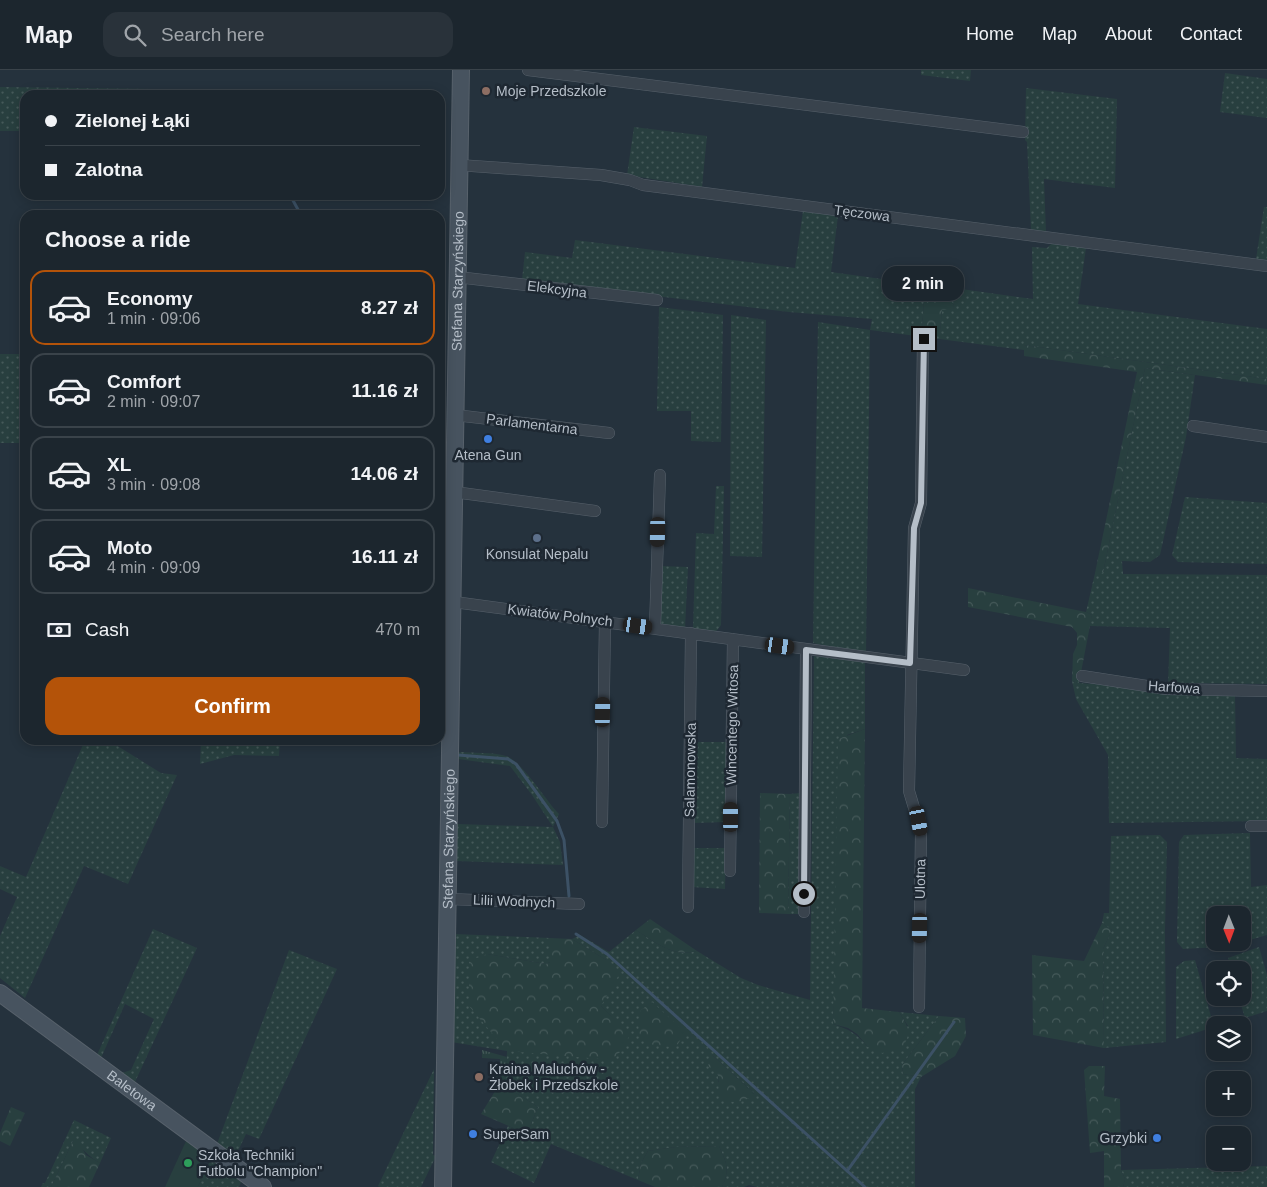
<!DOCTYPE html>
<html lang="en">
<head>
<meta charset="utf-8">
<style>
	:root { --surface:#1c262e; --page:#29323a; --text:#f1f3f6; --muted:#a0a5aa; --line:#3a434a; --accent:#b45309 }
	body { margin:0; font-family:Helvetica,sans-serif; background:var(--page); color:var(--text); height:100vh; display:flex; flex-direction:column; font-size:19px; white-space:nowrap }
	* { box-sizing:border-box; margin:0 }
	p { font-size:16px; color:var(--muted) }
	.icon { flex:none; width:28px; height:28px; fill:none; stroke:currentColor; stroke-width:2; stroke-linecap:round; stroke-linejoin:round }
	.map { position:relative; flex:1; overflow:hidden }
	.sheet { position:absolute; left:20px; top:140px; width:425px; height:535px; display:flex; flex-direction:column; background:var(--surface); border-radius:15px; box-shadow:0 2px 12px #0003,0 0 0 1px var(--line) }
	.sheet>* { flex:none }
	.top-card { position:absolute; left:20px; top:20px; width:425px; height:110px; border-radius:15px; box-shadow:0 2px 12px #0003,0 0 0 1px var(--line); display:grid; align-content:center; height:110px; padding:0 25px; background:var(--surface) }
	.needle { width:32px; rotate:179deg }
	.fabs { position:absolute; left:1206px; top:836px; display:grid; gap:10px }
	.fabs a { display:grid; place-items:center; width:45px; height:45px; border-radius:10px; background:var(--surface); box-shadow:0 2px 12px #0003,0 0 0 1px var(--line); font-size:25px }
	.end { position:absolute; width:22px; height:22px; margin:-11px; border:6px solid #b5bec8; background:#111; box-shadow:0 0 0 2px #111 }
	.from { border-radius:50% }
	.bubble { position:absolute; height:35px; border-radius:15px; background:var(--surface); box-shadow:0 2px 12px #0003,0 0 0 1px var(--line); font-size:16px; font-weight:600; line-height:35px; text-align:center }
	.car { position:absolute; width:15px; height:30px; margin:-15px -8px; border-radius:6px; box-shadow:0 0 4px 1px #0007; background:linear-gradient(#222 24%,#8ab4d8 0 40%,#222 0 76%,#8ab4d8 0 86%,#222 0) }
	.top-card b { display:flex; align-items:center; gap:18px; height:48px; font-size:19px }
	.top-card b+b { border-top:1px solid var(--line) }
	.top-card i { width:12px; height:12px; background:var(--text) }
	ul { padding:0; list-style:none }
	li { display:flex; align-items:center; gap:15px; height:75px; margin:0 10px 8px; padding:0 15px; border:2px solid var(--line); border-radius:15px }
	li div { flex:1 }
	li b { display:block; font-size:19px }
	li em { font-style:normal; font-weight:600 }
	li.selected { border-color:var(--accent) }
	li>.icon { width:45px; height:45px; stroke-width:1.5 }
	h2 { padding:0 25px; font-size:22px; line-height:60px }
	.pay { display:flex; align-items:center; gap:12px; height:55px; padding:0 25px; font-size:19px }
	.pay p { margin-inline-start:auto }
	.cta { display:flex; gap:10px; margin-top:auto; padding:10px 25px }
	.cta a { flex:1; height:58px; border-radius:15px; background:var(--accent); color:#fff; font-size:20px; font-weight:600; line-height:58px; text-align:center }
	header { display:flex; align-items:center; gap:30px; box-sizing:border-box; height:70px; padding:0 25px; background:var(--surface); border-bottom:1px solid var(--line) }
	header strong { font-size:24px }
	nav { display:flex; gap:28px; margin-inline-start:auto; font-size:18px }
	.search { width:350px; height:45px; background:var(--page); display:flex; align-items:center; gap:12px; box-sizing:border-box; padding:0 18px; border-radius:15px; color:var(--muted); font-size:19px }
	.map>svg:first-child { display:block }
</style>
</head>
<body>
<header>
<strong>Map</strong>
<div class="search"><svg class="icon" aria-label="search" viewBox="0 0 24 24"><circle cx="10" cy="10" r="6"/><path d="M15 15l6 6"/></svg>Search here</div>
<nav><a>Home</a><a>Map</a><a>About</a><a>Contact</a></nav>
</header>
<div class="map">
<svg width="1267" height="1117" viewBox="0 0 1267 1117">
	<defs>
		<pattern id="grass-dots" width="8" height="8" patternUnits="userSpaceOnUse" patternTransform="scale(1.25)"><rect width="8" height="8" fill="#283f3f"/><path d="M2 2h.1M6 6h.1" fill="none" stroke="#455959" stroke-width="1.8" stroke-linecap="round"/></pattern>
		<pattern id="forest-crowns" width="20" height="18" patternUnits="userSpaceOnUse" patternTransform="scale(1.25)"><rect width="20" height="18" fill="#283f3f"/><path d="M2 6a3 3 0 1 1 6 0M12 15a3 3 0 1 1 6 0" fill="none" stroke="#455959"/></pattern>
		<pattern id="park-tufts" width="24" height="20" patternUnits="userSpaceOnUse" patternTransform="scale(1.25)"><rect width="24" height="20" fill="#283f3f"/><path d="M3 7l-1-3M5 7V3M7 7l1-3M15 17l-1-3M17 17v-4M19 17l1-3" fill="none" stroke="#455959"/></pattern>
	</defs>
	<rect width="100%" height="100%" fill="#25323d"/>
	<path fill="url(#grass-dots)" fill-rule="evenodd" d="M921 0H971L970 11 921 5Z
		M1225 3 1267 9V48L1220 42Z
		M0 17 229 20 231 25H25V61H0Z
		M1026 18 1117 29 1115 118 1044 109 1046 162 1031 160 1027 72 1025 70Z
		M634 57 707 66 702 117 627 105Z
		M1264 137H1267V190L1256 189Z
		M803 141 838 146 831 202 925 215 922 259 940 261 942 239 953 240 954 218 1033 229 1032 177 1047 178 1052 173 1086 178 1078 234 1267 259V309L1024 275V280L870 260 866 584 813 573 818 252 870 260 872 249 789 242 522 210 525 182 572 188 575 170 795 198Z
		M659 237 723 245 721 372 691 371V341H657Z
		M731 245 766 250 762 487 730 486Z
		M0 284H25V373H0Z
		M1145 298 1195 305 1186 367 1160 485 1150 492 1122 491 1123 504 1267 505V614L1184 613 1168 615 1170 558 1089 556 1092 545 1086 542 1095 503H1103Z
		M716 416H724L721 555 715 563 693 558 696 463 714 464Z
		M1185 427 1267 433V494L1178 492 1172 485Z
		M661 496 688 497 685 559 658 555Z
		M814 586 865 592V659L847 665 833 954C849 959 857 964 868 977L908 956 899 942 939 946 902 995 903 1004 921 1007 915 1019V1117H757L749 1115 744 1117H722C730 1099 727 1094 719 1076L676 1077 648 1081 641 1093 638 1110 551 1074 534 1113 491 1092 508 1056 527 1064 538 1037 500 1013 506 1004 507 981 451 972 454 864 550 868V892L546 894 487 884 629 965 601 936 606 890 572 869 580 865 609 882 636 860C655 872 674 888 697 881L741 908 758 915 810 930ZM712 985 754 1023V1024L718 1012V1005Z
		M1072 611 1079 613 1235 625 1236 688 1267 689V751L1109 753 1108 685 1076 629Z
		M85 670H108L161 703 177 705 128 814 84 796 25 928 0 908V866L17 827 0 819V796L26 807Z
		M201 670H280L279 686 234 685 200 694Z
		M695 672H728L726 752 693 753Z
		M459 682C473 683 493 682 506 686 521 690 546 731 559 744L553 757 560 772 563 795 456 791 457 754 553 757 532 725 510 696 458 689Z
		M800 723 799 844H788L790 724Z
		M1250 763 1251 817 1267 815V865L1243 872 1242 845H1215V872L1241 873 1220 877 1183 879 1177 872 1179 772 1184 765Z
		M1160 765 1167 772 1165 861 1166 972 1104 978 1103 879 1112 860 1102 853 1104 843H1109L1111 766Z
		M693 778H726L725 819 692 817Z
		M153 859 197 878 135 1012 122 1003 131 1000 154 949 125 934 101 988 97 985Z
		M1259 877 1267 905V941L1245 948 1239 928H1242V900H1231L1228 888Z
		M289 880 337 899 259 1069 246 1064 238 1081 231 1085 217 1074Z
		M1195 890 1214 957 1176 969V897L1184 891Z
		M434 999 433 1085 436 1086 421 1117H380L378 1116Z
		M74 1050 111 1068 100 1093C89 1087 83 1079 73 1071L51 1117H41L43 1113H45Z
		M212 1087 242 1110 239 1117H198Z
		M1267 1096V1117H1123L1125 1109 1121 1100Z"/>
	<path fill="url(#forest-crowns)" d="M925 215 954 218 953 240H942L940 261 922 259Z
		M1024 275 1267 309V315L1145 298 1103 503H1095L1137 302 1024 286Z
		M968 518 1086 542 1092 545 1079 613 1072 611 1073 584 1077 575V563L1072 557 968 537Z
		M865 659 862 938 899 942C909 958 912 961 902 979L882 983 868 977 857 964 848 958 833 954 838 669Z
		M760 723 790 724 788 844 759 843Z
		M650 849 697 881C674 888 655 872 636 860Z
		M1102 853 1112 860 1103 879 1104 978 1033 965 1032 885 1084 891Z
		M550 868 572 869 606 890 620 903 601 936 630 965 620 982 612 990 507 981 469 936V891L487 884 546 894 550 892Z
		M652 932 685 962 678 974 672 977 648 974 640 967 638 953 641 940Z
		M939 946 965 948 966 966 955 986 921 1007 903 1004 902 995Z
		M712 985 754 1023C749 1030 738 1034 729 1031 725 1030 722 1025 719 1023L718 1005 708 996Z
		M1089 996H1105L1104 1026 1120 1029 1121 1100 1125 1109 1123 1117H1104V1081L1090 1083 1084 1000Z
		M500 1013 538 1037 527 1064 481 1044Z
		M11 1037 25 1043 10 1076 0 1071V1063Z
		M73 1071 79 1073 86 1085 100 1093 89 1117H51Z
		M719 1076C727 1094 730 1099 722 1117H655L638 1110 641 1093 648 1081 676 1077Z"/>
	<path fill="url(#park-tufts)" d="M482 980 507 987 506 1004 500 1013H490V1004H500V989L482 988Z"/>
	<path fill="#283f3f" d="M186 1071 201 1082C198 1088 202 1093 199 1099L205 1102 198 1117H165Z"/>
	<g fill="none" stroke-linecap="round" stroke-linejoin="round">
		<path stroke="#3c5165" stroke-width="3" d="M290 125 301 145
			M440 454 441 455
			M458 685 508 689 516 694 557 751 564 770 569 826
			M576 864 607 884 865 1117
			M847 1101 954 952"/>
		<g stroke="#57616b" stroke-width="12">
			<path id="street" d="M528 0 1023 62
				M458 95 601 105 630 110 643 115 1267 196
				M457 207 657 230
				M455 345 609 363
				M1193 356 1267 367
				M454 422 595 441
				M454 532 964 600
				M655 558 660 405
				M1082 606 1166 619 1267 621
				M602 752 605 551
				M1251 756H1267
				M730 801 733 569
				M448 829 579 834
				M688 837 691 563
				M804 842 806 580
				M919 937 921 761 909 721 914 458 921 433 923 269"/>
		</g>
		<g stroke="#57616b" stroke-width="18">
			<g id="secondary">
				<path id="s1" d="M0 923 263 1117"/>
				<path id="s2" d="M443 1117 461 0"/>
			</g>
		</g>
		<use href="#street" stroke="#39434d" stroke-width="11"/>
		<use href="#secondary" stroke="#47535f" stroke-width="16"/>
	</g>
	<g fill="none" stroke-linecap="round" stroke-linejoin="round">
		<path stroke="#b5bec8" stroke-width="6" d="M804 824 806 580 910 593 914 458 921 433 924 269"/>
	</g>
	<g fill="#8d6e63" stroke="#1e2832" stroke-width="2">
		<circle cx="486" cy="21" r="5"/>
		<circle cx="479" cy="1007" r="5"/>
	</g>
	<g fill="#3f7fe0" stroke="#1e2832" stroke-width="2">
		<circle cx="488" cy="369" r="5"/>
		<circle cx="473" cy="1064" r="5"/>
		<circle cx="1157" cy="1068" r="5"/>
	</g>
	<circle fill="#5c6f8a" stroke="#1e2832" stroke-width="2" cx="537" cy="468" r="5"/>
	<circle fill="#2e9e5b" stroke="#1e2832" stroke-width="2" cx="188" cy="1093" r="5"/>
	<g text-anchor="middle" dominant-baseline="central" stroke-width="5" stroke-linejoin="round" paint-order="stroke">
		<g font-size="14" fill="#b5bec8" stroke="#1e2832" text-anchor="start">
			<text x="496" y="21">Moje Przedszkole</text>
			<text x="488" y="385" text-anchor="middle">Atena Gun</text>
			<text x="537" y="484" text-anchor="middle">Konsulat Nepalu</text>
			<text x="489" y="999">Kraina Maluchów -<tspan x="489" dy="16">Żłobek i Przedszkole</tspan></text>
			<text x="483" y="1064">SuperSam</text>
			<text x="1147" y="1068" text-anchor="end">Grzybki</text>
			<text x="198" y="1085">Szkoła Techniki<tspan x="198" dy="16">Futbolu "Champion"</tspan></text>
		</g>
		<g font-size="14" fill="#b5bec8" stroke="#1e2832">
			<text transform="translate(862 143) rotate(7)">Tęczowa</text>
			<text stroke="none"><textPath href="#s2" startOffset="906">Stefana Starzyńskiego</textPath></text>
			<text transform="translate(557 219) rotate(7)">Elekcyjna</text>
			<text transform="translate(532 354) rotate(7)">Parlamentarna</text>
			<text transform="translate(560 545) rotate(7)">Kwiatów Polnych</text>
			<text transform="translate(1174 617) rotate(4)">Harfowa</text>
			<text transform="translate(732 655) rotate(-89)">Wincentego Witosa</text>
			<text transform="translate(690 700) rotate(-89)">Salamonowska</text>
			<text stroke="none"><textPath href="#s2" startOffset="348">Stefana Starzyńskiego</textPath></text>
			<text transform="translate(920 809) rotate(-89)">Ulotna</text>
			<text transform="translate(514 831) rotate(2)">Lilii Wodnych</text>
			<text stroke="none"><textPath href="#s1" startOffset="164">Baletowa</textPath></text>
		</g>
	</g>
</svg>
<div class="fabs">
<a><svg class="needle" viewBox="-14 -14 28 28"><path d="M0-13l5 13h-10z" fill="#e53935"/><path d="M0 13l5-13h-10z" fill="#a0a5aa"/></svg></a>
<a><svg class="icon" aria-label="locate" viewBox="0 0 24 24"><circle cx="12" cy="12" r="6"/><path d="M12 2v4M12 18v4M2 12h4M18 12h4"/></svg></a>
<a><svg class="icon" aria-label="layers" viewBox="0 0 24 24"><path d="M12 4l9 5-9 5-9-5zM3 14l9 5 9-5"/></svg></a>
<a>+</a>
<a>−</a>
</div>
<i class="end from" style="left:804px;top:824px"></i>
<i class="end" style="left:924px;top:269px"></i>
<div class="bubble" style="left:882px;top:196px;width:82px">2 min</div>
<i class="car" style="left:658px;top:462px;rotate:181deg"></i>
<i class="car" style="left:638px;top:556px;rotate:98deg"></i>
<i class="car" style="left:780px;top:576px;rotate:98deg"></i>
<i class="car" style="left:603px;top:642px;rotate:1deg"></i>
<i class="car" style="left:731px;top:747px;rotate:0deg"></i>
<i class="car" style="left:919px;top:751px;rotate:169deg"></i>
<i class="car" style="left:920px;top:858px;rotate:181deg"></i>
<div class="top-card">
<b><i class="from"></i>Zielonej Łąki</b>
<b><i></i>Zalotna</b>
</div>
<section class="sheet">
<h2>Choose a ride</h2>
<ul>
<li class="selected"><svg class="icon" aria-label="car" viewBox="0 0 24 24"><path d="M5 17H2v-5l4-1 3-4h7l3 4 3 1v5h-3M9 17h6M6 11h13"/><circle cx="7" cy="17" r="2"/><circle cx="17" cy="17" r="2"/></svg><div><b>Economy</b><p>1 min · 09:06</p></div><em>8.27 zł</em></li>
<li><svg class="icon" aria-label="car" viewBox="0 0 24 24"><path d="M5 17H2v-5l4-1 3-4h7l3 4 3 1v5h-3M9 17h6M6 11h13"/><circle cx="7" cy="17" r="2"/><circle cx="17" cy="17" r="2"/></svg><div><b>Comfort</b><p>2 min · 09:07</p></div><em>11.16 zł</em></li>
<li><svg class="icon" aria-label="car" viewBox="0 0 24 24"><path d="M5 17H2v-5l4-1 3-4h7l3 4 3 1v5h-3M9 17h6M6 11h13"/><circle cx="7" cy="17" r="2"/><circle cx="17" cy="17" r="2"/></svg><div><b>XL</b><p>3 min · 09:08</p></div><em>14.06 zł</em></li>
<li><svg class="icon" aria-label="car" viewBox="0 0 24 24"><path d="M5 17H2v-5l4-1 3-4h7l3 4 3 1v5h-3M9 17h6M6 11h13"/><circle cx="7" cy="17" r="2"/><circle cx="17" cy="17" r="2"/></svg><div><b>Moto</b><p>4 min · 09:09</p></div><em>16.11 zł</em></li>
</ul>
<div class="pay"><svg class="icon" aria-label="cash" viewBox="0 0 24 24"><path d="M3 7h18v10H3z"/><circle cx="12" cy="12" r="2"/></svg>Cash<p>470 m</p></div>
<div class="cta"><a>Confirm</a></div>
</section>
</div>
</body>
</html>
